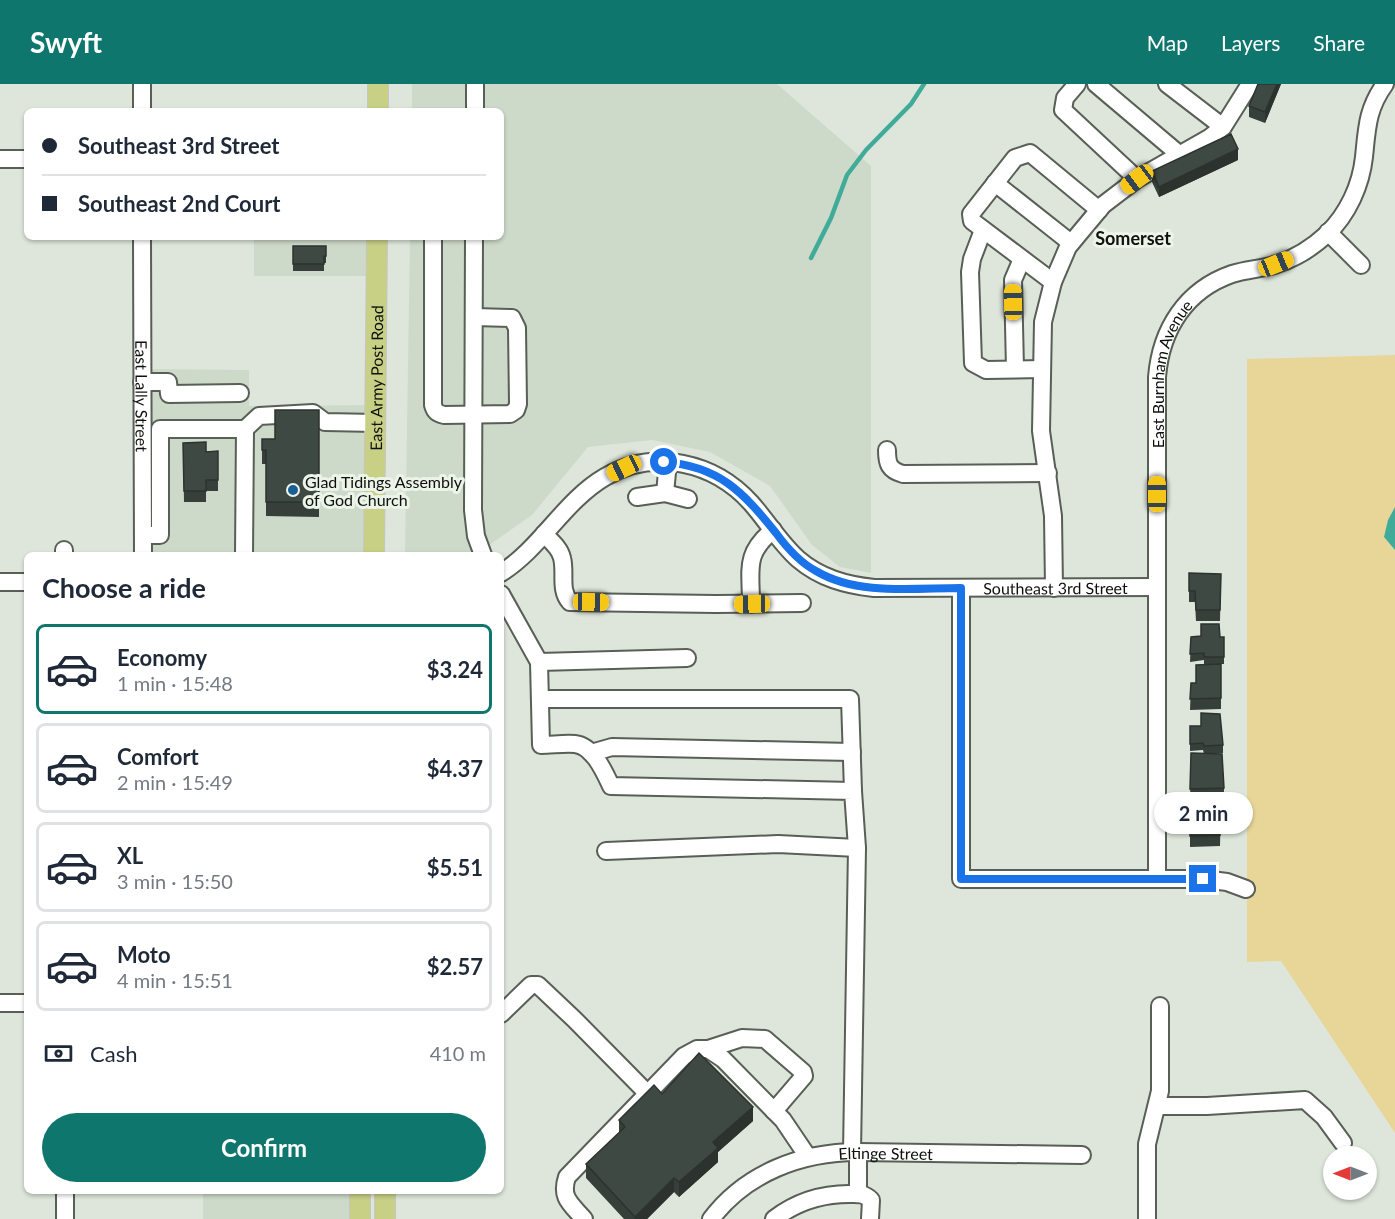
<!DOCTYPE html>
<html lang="en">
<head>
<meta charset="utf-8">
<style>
	:root { --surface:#fff; --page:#f6f6f7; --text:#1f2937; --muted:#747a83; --line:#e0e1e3; --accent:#0f766e }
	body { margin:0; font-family:Lato,sans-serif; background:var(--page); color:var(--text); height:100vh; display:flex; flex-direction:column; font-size:22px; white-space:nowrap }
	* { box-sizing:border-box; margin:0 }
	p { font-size:20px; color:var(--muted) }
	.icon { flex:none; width:33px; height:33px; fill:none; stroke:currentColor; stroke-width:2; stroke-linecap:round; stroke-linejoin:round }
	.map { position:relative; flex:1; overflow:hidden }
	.panel { position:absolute; left:24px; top:468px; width:480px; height:642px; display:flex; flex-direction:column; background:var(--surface); border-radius:9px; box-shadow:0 2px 4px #0004 }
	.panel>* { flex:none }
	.top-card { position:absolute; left:24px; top:24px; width:480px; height:132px; border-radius:9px; box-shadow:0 2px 4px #0004; display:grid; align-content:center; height:132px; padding:0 18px; background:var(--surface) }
	.needle { width:39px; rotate:270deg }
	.tools { position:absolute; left:1323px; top:1062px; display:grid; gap:12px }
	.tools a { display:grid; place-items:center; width:54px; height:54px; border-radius:50%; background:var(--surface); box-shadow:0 2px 4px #0004; font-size:30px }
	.end { position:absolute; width:27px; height:27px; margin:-14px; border:8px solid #1a73e8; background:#fff; box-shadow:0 0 0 3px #fff }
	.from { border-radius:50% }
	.bubble { position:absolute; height:42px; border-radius:21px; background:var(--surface); box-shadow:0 2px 4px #0004; font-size:20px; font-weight:700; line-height:42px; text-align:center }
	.car { position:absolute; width:18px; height:36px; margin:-18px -9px; border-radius:8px; box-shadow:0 0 4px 2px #0007; background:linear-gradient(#f5c518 24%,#345 0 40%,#f5c518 0 76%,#345 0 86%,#f5c518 0) }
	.top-card b { display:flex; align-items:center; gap:21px; height:57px; font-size:22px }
	.top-card b+b { border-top:2px solid var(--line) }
	.top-card i { width:15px; height:15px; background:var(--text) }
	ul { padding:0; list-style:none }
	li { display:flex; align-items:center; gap:18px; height:90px; margin:0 12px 9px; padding:0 6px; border:3px solid var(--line); border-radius:9px }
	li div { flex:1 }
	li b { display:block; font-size:22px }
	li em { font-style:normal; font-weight:700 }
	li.active { border-color:var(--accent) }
	li>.icon { width:54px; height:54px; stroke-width:1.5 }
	h2 { padding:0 18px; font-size:27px; line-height:72px }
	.pay { display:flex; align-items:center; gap:15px; height:66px; padding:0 18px; font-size:22px }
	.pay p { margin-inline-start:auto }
	.cta { display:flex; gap:12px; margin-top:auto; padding:12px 18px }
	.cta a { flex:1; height:69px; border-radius:36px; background:var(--accent); color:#fff; font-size:24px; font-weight:700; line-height:69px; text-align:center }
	header { display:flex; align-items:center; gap:36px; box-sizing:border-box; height:84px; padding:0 30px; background:var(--accent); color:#fff }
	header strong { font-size:28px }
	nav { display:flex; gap:33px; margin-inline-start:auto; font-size:21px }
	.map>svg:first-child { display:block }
</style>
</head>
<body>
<header>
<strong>Swyft</strong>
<nav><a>Map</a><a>Layers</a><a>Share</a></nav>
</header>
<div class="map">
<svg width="1395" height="1135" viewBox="0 0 1395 1135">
	<rect width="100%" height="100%" fill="#dee6db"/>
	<path fill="#cddac9" d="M412 0H777L871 82V489L840 483 812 461 770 402 710 368 652 356 588 363 532 431 475 471H405L410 153H501V27H412Z
		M254 153H377V192H254Z
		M142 285 249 286V322L377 321 375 471H143Z
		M203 1107H366L365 1135H203Z"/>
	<path fill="#e8d698" d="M1395 271V1049L1281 877 1247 878V275Z"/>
	<path fill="#41ab9a" d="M1395 423V466L1384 453 1388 436Z"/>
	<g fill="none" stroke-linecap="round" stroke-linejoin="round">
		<path stroke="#41ab9a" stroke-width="4.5" d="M811 174 831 134 847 91 866 66 911 20 924 0"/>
		<g stroke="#585f56" stroke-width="20">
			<g id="minor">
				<path d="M142 0V27"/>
				<path d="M1077 0 1065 14 1063 26 1137 95"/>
				<path d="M1096 0 1180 71"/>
				<path d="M1167 0 1223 43"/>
				<path d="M475 27V0"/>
				<path d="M0 75H27"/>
				<path d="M995 99 1071 159"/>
				<path d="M983 146 972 175 970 188 973 279 986 286 1042 285"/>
				<path d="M1328 148 1361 181"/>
				<path id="s1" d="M142 153 143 471"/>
				<path d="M433 153V321C435 328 437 329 444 331L510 330 516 326 518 320 517 244 512 234 474 233"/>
				<path d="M474 153 473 426 476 452 483 471"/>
				<path d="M1053 198 972 137 971 130 1015 74 1030 69 1099 126"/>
				<path d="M1015 285 1013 196 1022 175"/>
				<path d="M142 298H168L169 310 240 309"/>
				<path d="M887 366C887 380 889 386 903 390L1048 389"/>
				<path d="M665 409 688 415"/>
				<path d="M637 413 665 409 668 378"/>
				<path d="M544 450C551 457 560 464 562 474 566 488 559 506 570 518L716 520 802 519"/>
				<path d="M143 451H160V345H245"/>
				<path d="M64 466V471"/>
				<path d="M244 471 245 345 259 332 313 329 325 338 376 339"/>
				<path id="s2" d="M501 489C541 464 564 417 605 393 654 364 714 378 751 419 767 437 780 459 798 475 820 494 846 501 874 504L1157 503"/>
				<path d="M0 498H27"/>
				<path d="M961 504V795H1203L1227 798 1246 805"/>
				<path d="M1054 504 1053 432 1041 347 1043 238 1053 198 1068 163 1103 121 1137 95 1209 54 1223 43 1250 0"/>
				<path d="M501 510 539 578 541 661C552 661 564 659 575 660 593 662 604 687 611 702L853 707 857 764 852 1068"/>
				<path d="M751 520C751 485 744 470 773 446"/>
				<path d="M539 578 687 574"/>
				<path d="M540 615H850L853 707"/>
				<path d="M591 669 612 663 852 668"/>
				<path d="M606 767 778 760 857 764"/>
				<path id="s3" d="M1157 795V293C1161 245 1186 206 1232 190 1247 185 1263 185 1277 180 1296 174 1313 163 1327 150 1348 130 1361 101 1364 73 1367 44 1367 25 1385 0"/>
				<path d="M0 919H27"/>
				<path d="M501 930 531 901H538L574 935 648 1010"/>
				<path d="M708 965 742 954 765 955 803 988 804 992 774 1027"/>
				<path d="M1158 1022H1207L1305 1016 1324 1033 1343 1059"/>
				<path d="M858 1068V1110"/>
				<path d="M65 1135V1107"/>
				<path d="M584 1135C571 1120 560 1114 567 1093L684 972 697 965H708L723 975 783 1036 808 1073"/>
				<path id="s4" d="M711 1135C746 1089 801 1068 858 1068L1082 1071"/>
				<path d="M774 1135C796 1118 821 1110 849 1110 858 1110 864 1109 871 1116L870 1135"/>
				<path d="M1147 1135V1060L1160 1007V922"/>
			</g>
		</g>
		<g stroke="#c5c6c5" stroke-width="22">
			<g id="major">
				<path d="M378 0V27"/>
				<path id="s5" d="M374 471 377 153"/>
				<path d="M360 1107V1135"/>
				<path d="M385 1107V1135"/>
			</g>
		</g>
		<use href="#minor" stroke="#fff" stroke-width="16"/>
		<use href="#major" stroke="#c8d086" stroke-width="20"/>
	</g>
	<path fill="#363f3a" d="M1258 0H1281L1265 39 1249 33V22Z
		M1238 76 1159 113 1152 98V87Z
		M293 162H326V179H324V187H293Z
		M319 326V433L266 432V380H262V355H275Z
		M183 359 206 368 218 367V407H206V418H184Z
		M1189 489 1221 490 1220 537H1196L1195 518H1189Z
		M1191 553H1224V580H1221V625L1190 626 1191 599H1196L1204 580V576L1190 578Z
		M1190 642H1201L1223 661V669L1204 670 1203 666 1190 667Z
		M1191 669 1224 704V715L1190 716Z
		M1221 717 1220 762 1190 763V736L1196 735Z
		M662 1010 753 1037 718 1068V1078L679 1113 674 1108 647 1135H624L586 1094V1080L619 1049V1036Z"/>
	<path fill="#2c332f" d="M1277 0H1281L1265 39V28Z
		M1238 65V76L1159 113V103Z
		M753 1023V1037L718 1068V1078L679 1113V1098L713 1058Z
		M674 1094V1108L647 1135H635V1133Z"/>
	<path fill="#3f4943" stroke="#2c332f" stroke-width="1.5" d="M1258 0H1277L1265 28 1249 22Z
		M1231 50 1238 65 1159 103 1152 87Z
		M293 162H326V172H324V180H293Z
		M275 326H319V418H266V366H262V355H275Z
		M206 358V368L218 367V396H206V407H184L183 359Z
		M1189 489 1221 490 1220 526H1196L1195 507H1189Z
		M1201 540H1219L1220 553H1224V573H1204V569L1190 570 1191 553 1201 552Z
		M1221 580V614L1190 615 1191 599H1196V581Z
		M1201 629 1220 630 1223 661 1204 662 1203 659 1190 660V642H1201Z
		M1191 669 1222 670 1224 704 1190 705Z
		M1196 717H1221L1220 751 1190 752V736L1196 735Z
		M699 969 753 1023 713 1058 718 1064 679 1098 674 1094 635 1133 586 1080 625 1043 619 1036 654 1001 662 1010Z"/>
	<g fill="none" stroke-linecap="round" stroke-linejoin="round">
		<path stroke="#1a73e8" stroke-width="8" d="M664 378C719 382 743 408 776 449 787 464 799 478 816 487 858 512 914 504 961 504V795H1203"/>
	</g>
	<circle fill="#195f93" stroke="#ecf4e9" stroke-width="2" cx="293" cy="406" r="6"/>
	<g text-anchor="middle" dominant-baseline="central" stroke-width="6" stroke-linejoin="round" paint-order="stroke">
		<g font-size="16" fill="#0d100c" stroke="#ecf4e9">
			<text stroke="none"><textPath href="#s3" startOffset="508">East Burnham Avenue</textPath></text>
			<text stroke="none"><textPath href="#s5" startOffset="177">East Army Post Road</textPath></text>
			<text stroke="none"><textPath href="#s1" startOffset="159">East Lally Street</textPath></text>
			<text stroke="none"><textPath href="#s2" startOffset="640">Southeast 3rd Street</textPath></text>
			<text stroke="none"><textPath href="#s4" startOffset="195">Eltinge Street</textPath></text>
		</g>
		<g font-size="16" fill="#0d100c" stroke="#ecf4e9" text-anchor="start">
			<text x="305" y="397">Glad Tidings Assembly<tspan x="305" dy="18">of God Church</tspan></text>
		</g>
		<g font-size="18" font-weight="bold" fill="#0d100c" stroke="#ecf4e9">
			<text x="1133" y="154">Somerset</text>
		</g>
	</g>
</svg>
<div class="tools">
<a><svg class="needle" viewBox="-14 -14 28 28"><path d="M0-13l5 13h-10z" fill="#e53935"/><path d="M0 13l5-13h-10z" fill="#747a83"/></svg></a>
</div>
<i class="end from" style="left:664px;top:378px"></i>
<i class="end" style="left:1203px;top:795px"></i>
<div class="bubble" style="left:1154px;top:708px;width:99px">2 min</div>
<i class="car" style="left:1137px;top:95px;rotate:233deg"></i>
<i class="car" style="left:1276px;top:180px;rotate:68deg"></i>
<i class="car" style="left:1013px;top:218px;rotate:359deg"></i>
<i class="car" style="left:624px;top:384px;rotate:245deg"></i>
<i class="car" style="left:1157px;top:410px;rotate:0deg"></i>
<i class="car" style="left:591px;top:518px;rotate:91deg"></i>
<i class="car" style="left:752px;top:520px;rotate:269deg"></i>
<div class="top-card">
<b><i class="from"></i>Southeast 3rd Street</b>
<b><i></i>Southeast 2nd Court</b>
</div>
<section class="panel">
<h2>Choose a ride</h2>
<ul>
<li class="active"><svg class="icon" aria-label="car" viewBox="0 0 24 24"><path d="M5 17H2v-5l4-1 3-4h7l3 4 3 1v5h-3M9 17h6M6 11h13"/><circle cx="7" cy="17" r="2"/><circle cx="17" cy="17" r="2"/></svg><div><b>Economy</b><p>1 min · 15:48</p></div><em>$3.24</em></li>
<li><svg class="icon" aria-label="car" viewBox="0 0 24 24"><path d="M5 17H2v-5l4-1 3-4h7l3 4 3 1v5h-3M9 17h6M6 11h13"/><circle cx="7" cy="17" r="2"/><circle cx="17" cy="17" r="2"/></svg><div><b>Comfort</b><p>2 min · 15:49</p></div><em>$4.37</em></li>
<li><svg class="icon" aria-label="car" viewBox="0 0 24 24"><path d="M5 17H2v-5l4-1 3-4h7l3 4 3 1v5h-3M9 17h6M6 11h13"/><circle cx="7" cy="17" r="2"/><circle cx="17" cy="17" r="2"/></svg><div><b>XL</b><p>3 min · 15:50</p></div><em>$5.51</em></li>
<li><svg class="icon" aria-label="car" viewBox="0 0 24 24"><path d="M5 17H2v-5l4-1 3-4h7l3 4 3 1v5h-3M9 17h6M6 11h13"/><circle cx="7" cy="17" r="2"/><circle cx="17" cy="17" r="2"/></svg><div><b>Moto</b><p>4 min · 15:51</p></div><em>$2.57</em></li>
</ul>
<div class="pay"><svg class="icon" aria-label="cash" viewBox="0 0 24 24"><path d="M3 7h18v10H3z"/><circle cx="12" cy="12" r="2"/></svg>Cash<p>410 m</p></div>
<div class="cta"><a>Confirm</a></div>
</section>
</div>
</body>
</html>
